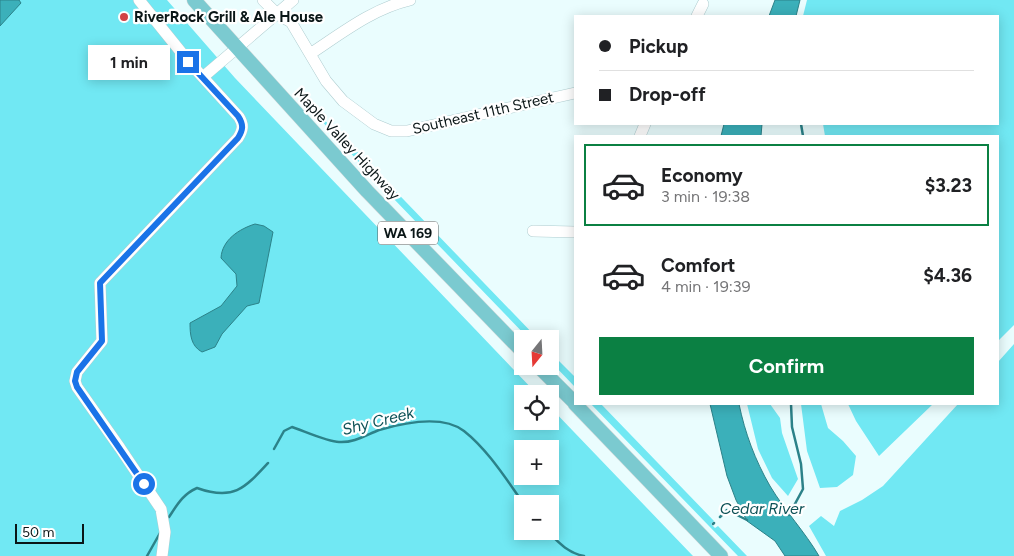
<!DOCTYPE html>
<html lang="en">
<head>
<meta charset="utf-8">
<style>
	:root { --surface:#fff; --page:#f2f2f2; --text:#202124; --muted:#757577; --line:#e0e0e0; --accent:#0b8043 }
	body { margin:0; font-family:Figtree,sans-serif; background:var(--page); color:var(--text); height:100vh; display:flex; flex-direction:column; font-size:19px; white-space:nowrap }
	* { box-sizing:border-box; margin:0 }
	p { font-size:16px; color:var(--muted) }
	.icon { flex:none; width:28px; height:28px; fill:none; stroke:currentColor; stroke-width:2; stroke-linecap:round; stroke-linejoin:round }
	.map { position:relative; flex:1; overflow:hidden }
	.details { position:absolute; left:574px; top:135px; width:425px; height:270px; display:flex; flex-direction:column; background:var(--surface); border-radius:0px; box-shadow:0 2px 12px #0003 }
	.details>* { flex:none }
	.guide { position:absolute; left:574px; top:15px; width:425px; height:110px; border-radius:0px; box-shadow:0 2px 12px #0003; display:grid; align-content:center; height:110px; padding:0 25px; background:var(--surface) }
	.needle { width:32px; rotate:198deg }
	.fabs { position:absolute; left:514px; top:330px; display:grid; gap:10px }
	.fabs a { display:grid; place-items:center; width:45px; height:45px; border-radius:0px; background:var(--surface); box-shadow:0 2px 12px #0003; font-size:25px }
	.scale { position:absolute; left:15px; bottom:12px; width:69px; box-sizing:border-box; padding-left:5px; border:2px solid #0a1617; border-top:0; font-size:14px; line-height:18px; white-space:nowrap; color:#0a1617; -webkit-text-stroke:4px #fff; paint-order:stroke }
	.end { position:absolute; width:22px; height:22px; margin:-11px; border:6px solid #1a73e8; background:#fff; box-shadow:0 0 0 2px #fff }
	.from { border-radius:50% }
	.bubble { position:absolute; height:35px; border-radius:0px; background:var(--surface); box-shadow:0 2px 12px #0003; font-size:16px; font-weight:700; line-height:35px; text-align:center }
	.guide b { display:flex; align-items:center; gap:18px; height:48px; font-size:19px }
	.guide b+b { border-top:1px solid var(--line) }
	.guide i { width:12px; height:12px; background:var(--text) }
	ul { padding:9px 0 0; list-style:none }
	li { display:flex; align-items:center; gap:15px; height:82px; margin:0 10px 8px; padding:0 15px; border:2px solid transparent; border-radius:0px }
	li div { flex:1 }
	li b { display:block; font-size:19px }
	li em { font-style:normal; font-weight:700 }
	li.selected { border-color:var(--accent) }
	li>.icon { width:45px; height:45px; stroke-width:1.5 }
	.cta { display:flex; gap:10px; margin-top:auto; padding:10px 25px }
	.cta a { flex:1; height:58px; border-radius:0px; background:var(--accent); color:#fff; font-size:20px; font-weight:700; line-height:58px; text-align:center }
	.map>svg:first-child { display:block }
</style>
</head>
<body>
<div class="map">
<svg width="1014" height="556" viewBox="0 0 1014 556">
	<rect width="100%" height="100%" fill="#eafdfe"/>
	<path fill="#71e8f3" fill-rule="evenodd" d="M0 0H167L235 78 537 394H522V421H550V407L693 556H0ZM522 449H550V476H522ZM522 504H550V531H522Z
		M807 0H1014V325L998 341V136H825L823 124H998V16H803Z
		M321 117 352 146 538 339H529L365 169 320 119Z
		M1014 344V556H826L809 526 821 516 834 526 840 511 862 500 883 486 958 404H998V362Z
		M550 352 575 377V387L550 361Z
		M591 404H601L714 521 711 524 715 528 718 526 747 556H738Z
		M747 404H770L780 418 782 433 798 479 788 496 772 478 758 449Z
		M801 404H821L828 428 843 441 856 456 853 475 837 487 820 488 807 451Z
		M848 404H933L879 456 856 421Z"/>
	<path fill="#3bb0ba" stroke="#2c8289" d="M0 0H19L21 3 0 26Z
		M775 0H800L796 16H769Z
		M724 124H762L761 136H721Z
		M255 224 264 226 273 232 259 303 247 306 222 334 215 347 202 352C191 346 190 335 190 323L221 306 237 286 236 274 221 258C222 240 239 229 255 224Z
		M710 404H739C745 433 755 460 770 486 785 511 805 532 819 556H785L775 541 747 521 736 500 727 476Z"/>
	<g fill="none" stroke-linecap="round" stroke-linejoin="round">
		<path stroke="#2c8289" stroke-width="2.5" d="M801 124 803 136
			M274 449 284 431 292 427C304 431 328 442 339 442 354 443 366 435 379 430 403 423 442 414 464 431 488 450 506 479 524 504
			M789 515 803 489 801 464 792 427 791 404
			M169 517C177 505 183 494 197 488 233 501 244 489 268 463
			M720 517 727 510 747 520
			M713 524 714 523
			M547 531C558 542 568 553 584 556
			M147 556 160 533"/>
		<g stroke="#afcdd0" stroke-width="12">
			<path id="minor" d="M139 0 189 62 239 117C244 125 243 130 238 138L100 283 102 341 77 372 75 381 77 387 120 448 161 509 165 532 162 556
				M263 0 277 14 291 22 326 81 343 101 374 124 391 131H407L575 93
				M697 16 703 4
				M310 54C342 33 372 9 410 0
				M203 77 293 0
				M640 136 645 124
				M533 231 575 232"/>
		</g>
		<g stroke="#d8dada" stroke-width="15">
			<path id="major" d="M194 0 367 191 522 351
				M538 366 575 403
				M575 404 721 556"/>
		</g>
		<use href="#minor" stroke="#fff" stroke-width="11"/>
		<use href="#major" stroke="#7bcad0" stroke-width="14"/>
	</g>
	<g fill="none" stroke-linecap="round" stroke-linejoin="round">
		<path stroke="#1a73e8" stroke-width="6" d="M144 484 77 387 75 381 77 372 102 341 100 283 238 138C243 130 244 125 238 116L188 62"/>
	</g>
	<circle fill="#d14245" stroke="#fff" stroke-width="2" cx="124" cy="17" r="5"/>
	<g text-anchor="middle" dominant-baseline="central" stroke-width="4.5" stroke-linejoin="round" paint-order="stroke">
		<rect fill="#fff" stroke="#545c5d" stroke-width="1" x="378" y="221.5" width="60" height="23" rx="4"/>
		<g font-size="14" font-weight="bold" fill="#0a1617">
			<text x="408" y="233">WA 169</text>
		</g>
		<g font-size="15" font-weight="bold" fill="#0a1617" stroke="#fff" text-anchor="start">
			<text x="134" y="17">RiverRock Grill &amp; Ale House</text>
		</g>
		<g font-size="15" fill="#0a1617" stroke="#fff">
			<text transform="translate(483 113) rotate(-13)">Southeast 11th Street</text>
			<text transform="translate(347 144) rotate(47)">Maple Valley Highway</text>
		</g>
		<g font-size="16" font-style="italic" fill="#0e5257" stroke="#fff">
			<text transform="translate(378 421) rotate(-14)">Shy Creek</text>
			<text x="762" y="508">Cedar River</text>
		</g>
	</g>
</svg>
<div class="fabs">
<a><svg class="needle" viewBox="-14 -14 28 28"><path d="M0-13l5 13h-10z" fill="#e53935"/><path d="M0 13l5-13h-10z" fill="#757577"/></svg></a>
<a><svg class="icon" aria-label="locate" viewBox="0 0 24 24"><circle cx="12" cy="12" r="6"/><path d="M12 2v4M12 18v4M2 12h4M18 12h4"/></svg></a>
<a>+</a>
<a>−</a>
</div>
<div class="scale">50 m</div>
<i class="end from" style="left:144px;top:484px"></i>
<i class="end" style="left:188px;top:62px"></i>
<div class="bubble" style="left:88px;top:45px;width:82px">1 min</div>
<div class="guide">
<b><i class="from"></i>Pickup</b>
<b><i></i>Drop-off</b>
</div>
<section class="details">
<ul>
<li class="selected"><svg class="icon" aria-label="car" viewBox="0 0 24 24"><path d="M5 17H2v-5l4-1 3-4h7l3 4 3 1v5h-3M9 17h6M6 11h13"/><circle cx="7" cy="17" r="2"/><circle cx="17" cy="17" r="2"/></svg><div><b>Economy</b><p>3 min · 19:38</p></div><em>$3.23</em></li>
<li><svg class="icon" aria-label="car" viewBox="0 0 24 24"><path d="M5 17H2v-5l4-1 3-4h7l3 4 3 1v5h-3M9 17h6M6 11h13"/><circle cx="7" cy="17" r="2"/><circle cx="17" cy="17" r="2"/></svg><div><b>Comfort</b><p>4 min · 19:39</p></div><em>$4.36</em></li>
</ul>
<div class="cta"><a>Confirm</a></div>
</section>
</div>
</body>
</html>
